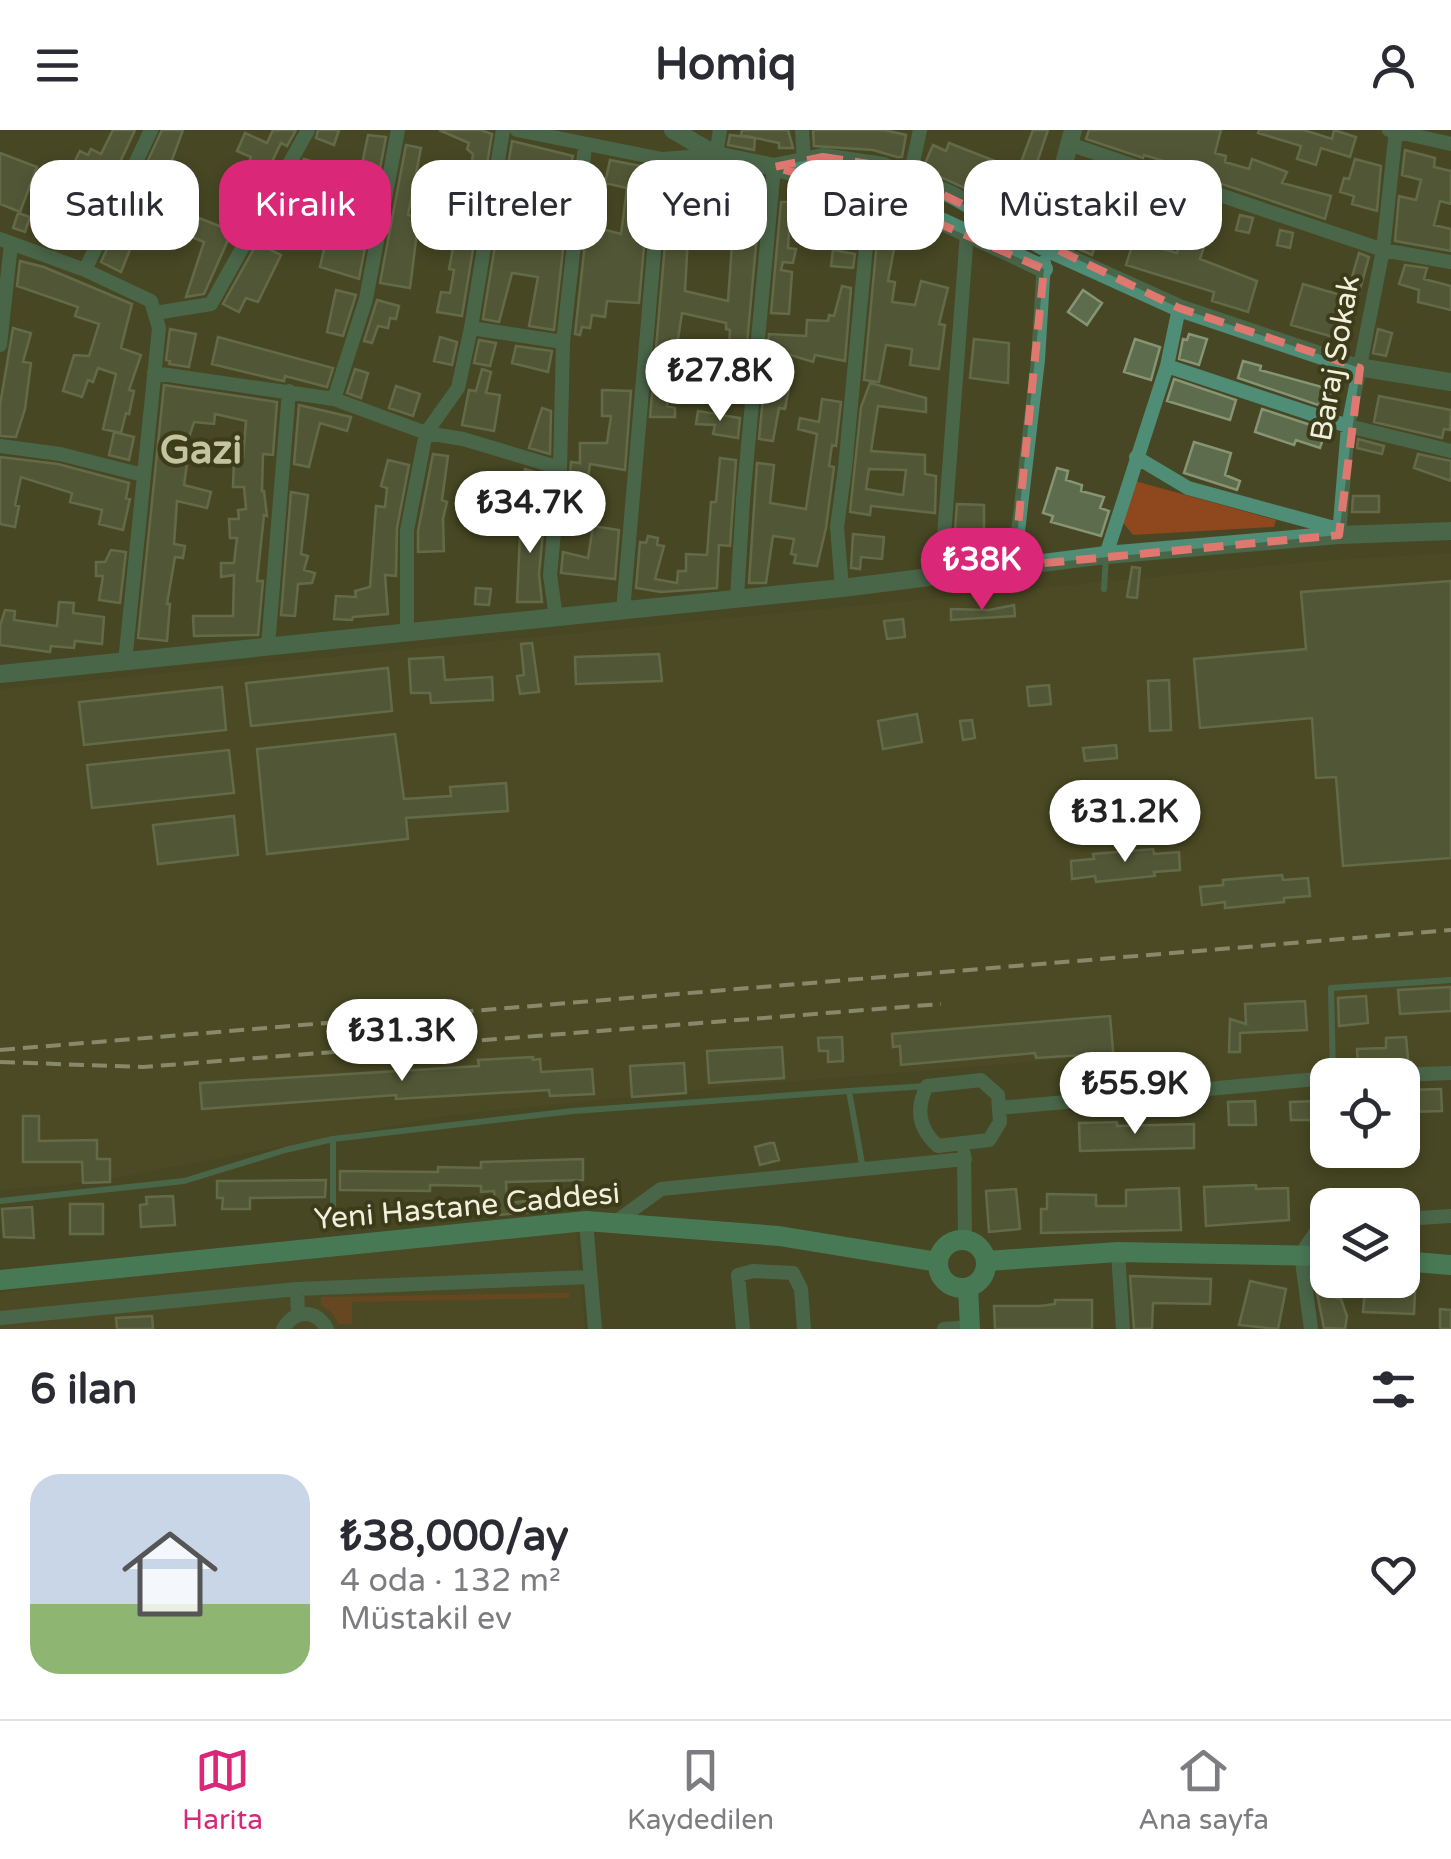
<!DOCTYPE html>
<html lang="tr">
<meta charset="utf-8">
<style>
:root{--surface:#fff;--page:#f2f2f3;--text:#2b2b33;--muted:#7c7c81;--line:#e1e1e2;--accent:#db2777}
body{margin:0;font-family:"Varela Round",sans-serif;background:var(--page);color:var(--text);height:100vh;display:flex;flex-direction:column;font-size:38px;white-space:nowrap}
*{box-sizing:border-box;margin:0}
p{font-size:32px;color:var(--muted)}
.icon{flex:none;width:55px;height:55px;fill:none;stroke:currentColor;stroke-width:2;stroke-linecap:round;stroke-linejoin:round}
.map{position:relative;height:1199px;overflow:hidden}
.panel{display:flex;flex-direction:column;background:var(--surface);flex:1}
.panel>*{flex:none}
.banner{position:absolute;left:30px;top:30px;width:1392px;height:90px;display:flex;gap:20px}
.tools{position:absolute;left:1310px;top:928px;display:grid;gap:20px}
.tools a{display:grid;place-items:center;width:110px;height:110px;border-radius:20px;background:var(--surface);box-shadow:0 5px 15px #0003;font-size:50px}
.price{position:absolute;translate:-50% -85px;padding:0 22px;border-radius:35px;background:#fff;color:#222;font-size:32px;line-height:65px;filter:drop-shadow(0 2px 5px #0008)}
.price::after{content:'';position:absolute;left:50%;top:60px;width:30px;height:22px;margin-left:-15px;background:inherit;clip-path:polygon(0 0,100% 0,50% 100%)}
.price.selected{background:var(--accent);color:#fff}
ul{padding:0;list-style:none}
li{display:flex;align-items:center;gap:30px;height:250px;padding:0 30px}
li span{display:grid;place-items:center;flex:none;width:280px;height:200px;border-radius:30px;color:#555}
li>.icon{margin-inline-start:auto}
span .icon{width:120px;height:120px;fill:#fffc;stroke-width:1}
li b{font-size:42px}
h2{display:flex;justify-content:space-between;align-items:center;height:120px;padding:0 30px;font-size:42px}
.tag{padding:0 35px;border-radius:30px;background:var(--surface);box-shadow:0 5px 15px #0003;font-size:35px;line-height:90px}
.tag.selected{background:var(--accent);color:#fff}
header{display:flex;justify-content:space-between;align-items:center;height:130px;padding:0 30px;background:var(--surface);font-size:45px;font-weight:700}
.menu{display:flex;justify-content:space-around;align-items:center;height:140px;border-top:2px solid var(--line);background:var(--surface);font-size:28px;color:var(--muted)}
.menu a{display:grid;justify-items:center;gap:5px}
.menu .selected{color:var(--accent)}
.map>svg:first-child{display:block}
.built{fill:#504f25}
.green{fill:#8f471d}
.building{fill:#5d6c4c;stroke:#869574;stroke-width:2.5;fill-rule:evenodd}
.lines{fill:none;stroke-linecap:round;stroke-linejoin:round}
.service{stroke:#4f8d76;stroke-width:6}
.minor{stroke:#4f8d76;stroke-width:14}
.tertiary{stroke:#4f8d76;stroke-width:18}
.secondary{stroke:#4bb591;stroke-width:20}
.rail{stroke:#d8d8c2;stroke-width:4;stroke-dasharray:15 8;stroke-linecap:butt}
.marked{fill:none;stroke:#e07870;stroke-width:8;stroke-dasharray:20 12;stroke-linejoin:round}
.labels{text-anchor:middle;stroke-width:8;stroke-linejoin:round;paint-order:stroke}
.street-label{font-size:30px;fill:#f0f0dc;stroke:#3d3c1a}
.district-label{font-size:40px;font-weight:bold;fill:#c4c49e;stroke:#3d3c1a}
</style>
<header><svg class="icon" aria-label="menu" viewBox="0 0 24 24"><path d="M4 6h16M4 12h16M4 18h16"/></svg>Homiq<svg class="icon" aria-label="person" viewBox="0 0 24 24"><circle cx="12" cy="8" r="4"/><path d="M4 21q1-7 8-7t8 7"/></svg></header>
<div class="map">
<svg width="1451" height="1199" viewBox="0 0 1451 1199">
<rect width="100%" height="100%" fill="#474725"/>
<path class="built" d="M1451,423V944L1328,945L1098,969L1089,927L733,956L451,985L91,1052L0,1060V559L1319,431Z
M576,1102L585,1199H0V1163L59,1154Z"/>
<path class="green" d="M1135,351L1276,390L1274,397L1133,405L1121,390Z
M569,1163V1168L352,1172V1194H339L331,1182L321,1175V1167Z"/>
<path class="building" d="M113,0H135L108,58L85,48L88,42L73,35L80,21L88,25L91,19L101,24Z
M162,0H183L166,46L162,44L146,99L139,97L121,142L101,132Z
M273,0H296L287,16L281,13L270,36L274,38L240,99L225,94L251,27L237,21L245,3L267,13Z
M318,0H339L334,15L316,8Z
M439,0H481L492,4L462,186L437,182L441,162L450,163L454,140L449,139L462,71L466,72L473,24L467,19L469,13Z
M742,0H788L793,18H779V13L741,5Z
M813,0H885L906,5L902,27H897L873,20L814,16Z
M1033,0H1048L1028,59L1039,63L1027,93L997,76L998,73L936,45L938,42L924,36L933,15L946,21L949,13L1018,40Z
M1089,0H1221L1215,23L1226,26L1225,32L1249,39L1252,29L1287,42L1282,53L1331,66L1325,89L1163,34L1164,31L1144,25L1143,28L1086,9Z
M1259,0H1304L1332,9L1334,0L1356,7L1350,27L1321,18L1316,35L1297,29L1301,16L1258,3Z
M368,5L386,7L359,149L320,137L324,119L315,117L316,110L268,94L279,75L310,85L308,92L348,102Z
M730,5L755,8L754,20L728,15Z
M512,11L573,26L563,66H569L554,200L529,196L538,147L512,143L499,192L483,189ZM526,39L545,43L543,53L550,54L546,102L516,98L518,83L507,81L514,55L521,57Z
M406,15L421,18L408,85L419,87L410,158L380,153Z
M1405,20L1435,28L1434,37L1451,41V74L1440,71L1434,95L1451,99V121L1395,111L1399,66L1416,70L1421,50L1402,45Z
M0,23L37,37L20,82L0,74Z
M304,29L318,33L311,55L293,49Z
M1355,29L1381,36L1377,81L1352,74L1354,66L1340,62L1344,48L1349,49Z
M610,30L651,38L639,173L607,171L605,187L592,185L590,198L582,197L580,205L575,204L587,95L621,104L627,58L605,53Z
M1084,45L1116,55L1092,125L1076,118L1078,111L1069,108L1081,76L1075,74Z
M670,57L758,65L755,94H758L742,268L669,264L667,276L675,278V287H650ZM699,96L733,100L728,171L685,161L688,107L698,108ZM682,183L726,193V199L730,200L727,243L696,241L695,246L673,241Z
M792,66L815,67V84L790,83L788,118L796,119L793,133L783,132L781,140L792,142L789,184L771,183L781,72H792Z
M1139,66L1160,72L1146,114L1177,123L1190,79L1214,86L1200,129L1257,151L1248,182L1212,171L1214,162L1126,135L1140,91L1132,89Z
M18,83L30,87L25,102L13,98Z
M1240,85L1253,88L1249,103L1236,100Z
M199,88L232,101L204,164L186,167L204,112L192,107Z
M878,100L897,103L888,151L895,152L892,172L915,175L921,151L948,158L939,194L945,195L939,239L910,235L912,219L886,215L879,252L864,250Z
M1280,100L1293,103L1290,118L1277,115Z
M257,113L281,125L258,172L246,168L239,182L223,174Z
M833,120L855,124L853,138L831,136Z
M1359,123L1369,127L1356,174L1345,171Z
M20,131L44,137L132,174L121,218L141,225L129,260L134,261L129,284L126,283L121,303L103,299L116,244L98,238L93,252L88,250L82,267L63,261L74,225L89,226L99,194L75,186L78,177L17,156Z
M1405,135L1427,138L1424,149L1451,156V180L1418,172L1419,160L1399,154Z
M1303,154L1344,166L1333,207L1291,195Z
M842,156L851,158L845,231L815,225L813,232L784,223L785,251L790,252L785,279L779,278L773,311L759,309L769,204L806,206L807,190L828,191L829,185L834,186Z
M336,160L356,165L343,206L327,202Z
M1083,160L1102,173L1087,195L1068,182Z
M377,170L399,176L396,189L390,188L388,198L378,196L372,213L364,211Z
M13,198L31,203L23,232L31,233L25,279L16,307L0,306V275Z
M170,199L196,204L189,237L169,234L170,231L166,230Z
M1378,199L1392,203L1386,226L1373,223Z
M1189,204L1207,209L1199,235L1179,229L1183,209L1187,210Z
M218,207L333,238L327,257L285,246L284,251L278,250L212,234Z
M440,207L457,212L452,235L434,231Z
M974,209L1009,213L1008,253L970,248Z
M1135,209L1160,217L1151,250L1124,242Z
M479,210L496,213L490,236L474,233Z
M516,216L552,221L548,242L512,233Z
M1243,231L1261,236L1260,240L1333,260L1327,278L1238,248Z
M355,239L368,243L361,268L347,263Z
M482,239L491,242L486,263L500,265L494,301L462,295L469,260L476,261Z
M1174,249L1236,270L1230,290L1167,271Z
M870,253L926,268V282L878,276L871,321L925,325V344L936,346L935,383L871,376L870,385L850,382L861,277ZM869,339L906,340L903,365L866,359Z
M164,255L277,272L273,325L263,324L262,361H264L267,386L264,385L257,451H263L258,505L194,506L193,486H233L234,445L221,447V433H234L237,408H230L229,389H239L238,380L246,379L244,357H233L234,328H243L246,291L215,284L214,294L194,292L183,326L188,327L184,355L211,362L207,378L177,371L174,414L185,416L183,428L175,427L167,474H170L167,511L138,508Z
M396,256L420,264L413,286L389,278Z
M602,260L631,261L625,340L590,334L585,367L568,364L571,332L580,333V313H607L611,286H602Z
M1379,266L1451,280L1450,300L1444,299L1442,308L1374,292Z
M822,269L841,272L836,316L832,315L829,336L834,337L826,398L817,436L794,433L796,425L791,424L794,409L773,406L766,453H749L757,333L774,335L770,373L806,379L817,304L798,299L800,288L819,292Z
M299,275L351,287L347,301L320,293L309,337L294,334Z
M542,278L551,281L550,324L529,318Z
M1262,279L1326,300L1320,318L1296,310L1294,315L1255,302Z
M698,281L740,288L738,308L713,304L715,295L696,294Z
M114,302L134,307L129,330L109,325Z
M1358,309L1384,316L1382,324L1357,318Z
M1194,312L1231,323L1225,345L1240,351L1237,360L1184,343Z
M433,324L448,326L442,370L447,372L443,389L444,421L418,422V401Z
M1418,324L1451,331V351L1414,338Z
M0,327L58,334L129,353L126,368L130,369L123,400L99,394L102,380L70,372L72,363L21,347L15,375L19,376L15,397L0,394Z
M720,328L736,330L730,416L719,415L717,458L661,462L636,458L640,412L646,413L648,406L658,408L657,415L664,416L655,449L677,453L678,441H686V424L707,425L711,372H716Z
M388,330L409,335L397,398L396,446L385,445L388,484L353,487L352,490L334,489L336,466L356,467L355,461L370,457L376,376L385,377L387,358L381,356Z
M1057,338L1068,341L1066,350L1082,355L1081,361L1104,367L1100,378L1109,381L1101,406L1051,392L1053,386L1043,383Z
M525,339L549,346L544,367L519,359Z
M291,362L308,365L301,424L308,426L304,440L315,443L312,453L298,454L295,486L281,485Z
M1353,366H1379V382H1352Z
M957,374L984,375V416L954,415Z
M521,380L545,381L539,444L542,472H517Z
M593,396L619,400L615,449L561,443L563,422L588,428Z
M853,404L884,407L882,429L861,427L860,439L851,438Z
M111,420L126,422L120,473L99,470L103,446H96V432H105Z
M1132,437L1140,438L1137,468L1127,467Z
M1451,451V728L1343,736L1336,647L1316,648L1312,588L1200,598L1194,529L1306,519L1301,462Z
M476,458L491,459L489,475L475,474Z
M59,472L74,473L73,483L104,487L102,514L75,511L74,518L51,516L50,522L0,515V496L5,480L15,481L14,490L57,496Z
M1014,475L1015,486L951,490V479L989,480Z
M903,489L905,507L887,509L884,491Z
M532,513L539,562L520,564L517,546L524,545L521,514Z
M659,524L662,551L576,554L575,527Z
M443,527L445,550L492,547L493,570L431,573L430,563H411L409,529Z
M388,538L392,581L251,596L246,553Z
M1169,550L1171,600L1150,601L1148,551Z
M1049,555L1051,574L1029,576L1027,557Z
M222,557L226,600L84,615L79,572Z
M917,584L922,612L883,619L878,591Z
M972,590L975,608L963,610L960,591Z
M395,604L404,669L451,666L450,657L506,653L508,681L406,688L408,709L267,724L257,619Z
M1116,615L1117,628L1085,631L1083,618Z
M229,620L234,663L92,678L87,635Z
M234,686L238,725L158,734L153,695Z
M1153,719L1154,724L1179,722L1180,740L1154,742L1155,746L1096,752L1095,746L1072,749L1071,731L1094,729L1093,724Z
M1282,745L1283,750L1308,748L1310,766L1284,768V772L1225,778V772L1202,775L1200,757L1223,755V750Z
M1451,857V881L1400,884L1398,860Z
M1366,866L1368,893L1339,896L1338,868Z
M1305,871L1307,900L1240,903V922H1229L1230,889L1246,894L1245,874Z
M1110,886L1115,943L1085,945L1083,925L1036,928L1035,923L901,935L900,916L893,917L892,904Z
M842,907L843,931L828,932V921H819L818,908Z
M1406,907L1408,929L1358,935L1357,919L1386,918V908Z
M782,917L784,948L709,953L707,921Z
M533,927V930L540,929L541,942L592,939L594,964L550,966L549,960L396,969V965L202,979L200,953L479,936L478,930Z
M684,933L686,963L632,967L630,936Z
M1441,959L1442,981L1406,982L1405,960Z
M1255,971L1256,995H1229L1228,972Z
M1317,971L1318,990H1291L1290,972Z
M23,986H39V1011L97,1010V1029H110V1052L83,1053L82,1032H23Z
M1117,992V996L1194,994V1018L1080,1021L1079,993Z
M770,1013H774L779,1030L760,1035L755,1017Z
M583,1029V1050L506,1052L507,1073L546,1069V1081L497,1085L494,1061L481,1062V1056L430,1055V1061L340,1060V1041L438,1042V1037L481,1038V1032Z
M326,1050L325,1067L250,1068V1079H222L223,1068H217V1051Z
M1256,1055V1059L1288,1058L1289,1090L1206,1096L1204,1057Z
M1179,1058L1181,1100L1041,1103V1079H1047V1064L1096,1065V1076H1126V1060Z
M1016,1059L1020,1099L989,1102L986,1061Z
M173,1066L175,1095L141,1097L140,1075L147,1074L146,1067Z
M70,1074H103V1104H70Z
M32,1077L34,1108L4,1107L2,1079Z
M1130,1146L1211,1149L1210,1174L1153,1173L1152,1199H1134Z
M1250,1151L1286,1159L1278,1199L1239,1195Z
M1365,1158L1415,1162L1414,1184L1363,1182Z
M1317,1163L1341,1169L1347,1186L1345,1199L1324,1198Z
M1055,1170H1092V1199H995L994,1176H1040L1055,1174Z
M1440,1179L1451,1180V1199H1440Z
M152,1186L153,1199H117L116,1188Z"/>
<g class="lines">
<path class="service" d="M1104,459L1106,426
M1333,945L1331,858L1451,850
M849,961L927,956
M333,1009V1079
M0,1071L184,1051L285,1020L333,1009L573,981L849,961L863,1039"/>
<path class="minor" d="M517,0L662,29L716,25L720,0
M802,0L804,31
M1389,0L1451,14
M1069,14L1383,120L1451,132
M910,46L920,0
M0,109L85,140L151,171L159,198L125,532
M85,140L151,0
M155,183L211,174L308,0
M471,198L563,212
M0,215L11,114
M1167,236L1348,296L1451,321
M154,243L334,269L366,169L398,0
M334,269L426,303L458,258L471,198L503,0
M0,316L60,324L143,345
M1136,327L1188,358L1338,399
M560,338L563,212L585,16
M1339,405L1348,296L1383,120L1396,0
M1106,425L1167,236L1179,178
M1014,436L1038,230L1044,132
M941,445L967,103
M842,458L837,397L845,338L871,64
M737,468L743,370L774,37
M623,481L662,29
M407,502V400L426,303L463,309L560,338L550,445L556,487
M268,516L289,261
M1398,945L1451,943
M981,950L998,965L1000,992L989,1010L938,1016C919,999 915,979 927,956Z
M999,978L1328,948
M964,1024L965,1109
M1402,1089L1451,1086
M586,1091L595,1199
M617,1091L661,1059L965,1029
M1118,1122L1123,1199
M298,1184L297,1159L590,1147
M0,1188L297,1159
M283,1199C295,1179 316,1179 327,1199
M743,1199L738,1145L753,1141L793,1143L801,1159L804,1199
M944,1199L970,1197
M1311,1199L1301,1124L1322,1093L1328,1092"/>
<path class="tertiary" d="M673,0L716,25L774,37L871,64L943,92L1044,139
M774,37L823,27L883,36L952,65L1042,116L1179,178L1352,236L1451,252
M1042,116L1073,0
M0,544L842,458L1106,425L1339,405L1451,401"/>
<path class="secondary" d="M938 1134a24 24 0 1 1 48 0a24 24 0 1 1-48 0Z
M987,1131L1118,1122L1328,1126
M1402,1131L1451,1135
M0,1150L586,1091L779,1106L938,1132
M968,1157L970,1199"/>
<path class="rail" d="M0,920L1451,800
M0,932L143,937L941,874"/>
</g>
<path d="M0 0H1451V1199H0ZM823,27L883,36L1179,178L1360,238L1339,405L1014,436L1044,139L871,64L774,37Z" fill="#474725" fill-opacity=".55" fill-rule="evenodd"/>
<path class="marked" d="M823,27L883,36L1179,178L1360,238L1339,405L1014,436L1044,139L871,64L774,37Z"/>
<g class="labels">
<g class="street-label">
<text transform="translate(1335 228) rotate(-80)" y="10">Baraj Sokak</text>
<text transform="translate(467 1076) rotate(-5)" y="10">Yeni Hastane Caddesi</text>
</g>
<g class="district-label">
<text x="201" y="333">Gazi</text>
</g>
</g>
</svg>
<div class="tools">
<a><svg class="icon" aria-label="locate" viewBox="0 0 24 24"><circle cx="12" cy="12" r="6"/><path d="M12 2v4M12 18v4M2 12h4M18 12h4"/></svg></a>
<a><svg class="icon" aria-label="layers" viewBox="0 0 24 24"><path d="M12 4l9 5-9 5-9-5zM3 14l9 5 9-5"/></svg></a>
</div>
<b class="price" style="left:720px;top:294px">₺27.8K</b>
<b class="price" style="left:530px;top:426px">₺34.7K</b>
<b class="price selected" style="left:982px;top:483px">₺38K</b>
<b class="price" style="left:1125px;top:735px">₺31.2K</b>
<b class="price" style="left:402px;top:954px">₺31.3K</b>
<b class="price" style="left:1135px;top:1007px">₺55.9K</b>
<div class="banner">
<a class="tag">Satılık</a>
<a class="tag selected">Kiralık</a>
<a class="tag">Filtreler</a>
<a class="tag">Yeni</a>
<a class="tag">Daire</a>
<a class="tag">Müstakil ev</a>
</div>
</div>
<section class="panel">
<h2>6 ilan<svg class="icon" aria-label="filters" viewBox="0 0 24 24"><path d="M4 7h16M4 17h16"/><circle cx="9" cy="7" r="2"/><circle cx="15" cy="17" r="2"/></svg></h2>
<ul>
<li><span style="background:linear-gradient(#c9d6e8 65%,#8fb573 0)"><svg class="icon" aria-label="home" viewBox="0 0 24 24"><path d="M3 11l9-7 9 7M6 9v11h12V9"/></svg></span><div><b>₺38,000/ay</b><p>4 oda · 132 m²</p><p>Müstakil ev</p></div><svg class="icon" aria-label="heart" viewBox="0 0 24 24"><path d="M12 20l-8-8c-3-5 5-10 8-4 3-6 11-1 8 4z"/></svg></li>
</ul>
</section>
<nav class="menu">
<a class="selected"><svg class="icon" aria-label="map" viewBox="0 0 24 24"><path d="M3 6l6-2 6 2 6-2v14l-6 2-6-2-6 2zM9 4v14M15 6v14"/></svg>Harita</a>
<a><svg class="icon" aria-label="saved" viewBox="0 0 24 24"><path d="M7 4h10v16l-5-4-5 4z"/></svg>Kaydedilen</a>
<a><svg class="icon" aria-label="home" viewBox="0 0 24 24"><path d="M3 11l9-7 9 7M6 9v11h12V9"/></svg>Ana sayfa</a>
</nav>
